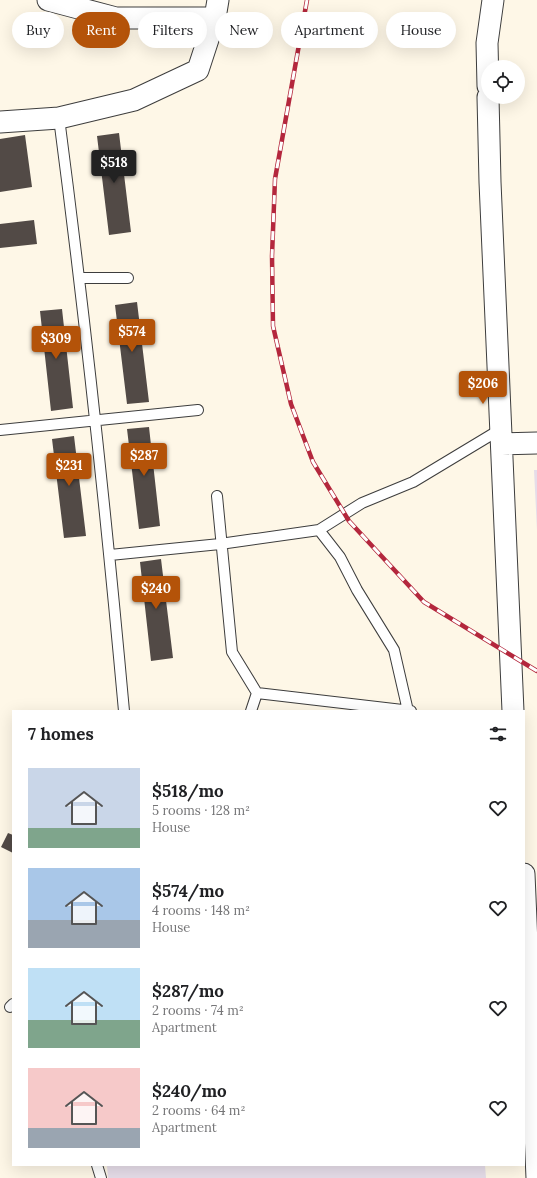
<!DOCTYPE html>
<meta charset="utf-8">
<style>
:root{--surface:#fff;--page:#f2f2f2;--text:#202124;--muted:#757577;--accent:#b45309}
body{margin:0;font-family:Lora,serif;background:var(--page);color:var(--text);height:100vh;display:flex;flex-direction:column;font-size:15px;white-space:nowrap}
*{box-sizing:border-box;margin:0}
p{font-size:13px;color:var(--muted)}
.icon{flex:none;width:22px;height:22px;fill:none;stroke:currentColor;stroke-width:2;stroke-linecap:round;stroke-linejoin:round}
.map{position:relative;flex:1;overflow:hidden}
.side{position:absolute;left:12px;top:710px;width:513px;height:456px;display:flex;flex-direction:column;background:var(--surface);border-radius:0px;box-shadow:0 4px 16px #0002}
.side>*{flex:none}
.top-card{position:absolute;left:12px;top:12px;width:513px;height:36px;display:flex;gap:8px}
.controls{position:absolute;left:481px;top:60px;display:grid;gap:8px}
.controls a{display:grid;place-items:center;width:44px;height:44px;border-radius:50%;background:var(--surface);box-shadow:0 4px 16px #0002;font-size:20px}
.price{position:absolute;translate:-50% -34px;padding:0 9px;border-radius:4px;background:var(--accent);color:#fff;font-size:13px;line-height:26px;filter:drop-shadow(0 1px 2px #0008)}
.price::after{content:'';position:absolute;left:50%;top:24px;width:12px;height:9px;margin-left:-6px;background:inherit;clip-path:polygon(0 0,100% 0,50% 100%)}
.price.selected{background:#222;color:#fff}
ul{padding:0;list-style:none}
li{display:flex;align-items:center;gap:12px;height:100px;padding:0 16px}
li span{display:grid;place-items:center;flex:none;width:112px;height:80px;border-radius:0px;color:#555}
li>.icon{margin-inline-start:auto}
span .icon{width:48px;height:48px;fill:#fffc;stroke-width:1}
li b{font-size:17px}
h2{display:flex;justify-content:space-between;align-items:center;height:48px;padding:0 16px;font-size:17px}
.pill{padding:0 14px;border-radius:18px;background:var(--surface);box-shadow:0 4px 16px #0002;font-size:14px;line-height:36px}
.pill.selected{background:var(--accent);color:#fff}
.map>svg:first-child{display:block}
.industrial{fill:#e6dde9}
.building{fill:#524a46}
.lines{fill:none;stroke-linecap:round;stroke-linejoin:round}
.service-casing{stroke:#3d3d3d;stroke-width:12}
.minor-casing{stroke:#3d3d3d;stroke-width:23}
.service{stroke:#fff;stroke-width:10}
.minor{stroke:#fff;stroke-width:21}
.rail-casing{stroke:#b4273d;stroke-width:4.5}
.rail{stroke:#fff;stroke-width:3;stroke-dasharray:9;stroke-linecap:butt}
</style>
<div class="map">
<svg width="537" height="1178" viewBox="0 0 537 1178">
<rect width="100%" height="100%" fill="#fef7e7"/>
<path class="industrial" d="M534,470H537V530Z
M107,1165H485L486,1178H108Z"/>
<path class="building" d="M119,133L131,232L109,235L97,136Z
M25,135L32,187L0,192V139Z
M34,220L37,244L0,248V224Z
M137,302L149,402L127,404L115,305Z
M62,309L73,408L51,411L40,311Z
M149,427L160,526L139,529L127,429Z
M74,436L86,536L64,538L52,439Z
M161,559L173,658L151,661L140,562Z
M8,833L13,835V853L1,847Z"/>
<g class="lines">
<defs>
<path id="service" d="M59,118C85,316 106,513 124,711
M80,278H128
M0,430L198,410
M217,496L232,652L257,693L251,711
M319,530L340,557L357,590L394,650L408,711
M110,555L220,544L319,530L362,503L413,482L501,429
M257,693L411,711
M10,1007L13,1004
M97,1165L101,1178"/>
<path id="minor" d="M48,0L116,18H215
M488,86L487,43L493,0
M488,97L490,182L513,711
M0,122L59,118L134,100L198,70L215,18L218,0
M502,444L537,443
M524,874L537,1178"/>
</defs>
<use href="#service" class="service-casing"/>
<use href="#minor" class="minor-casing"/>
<use href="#service" class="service"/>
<use href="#minor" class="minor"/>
<defs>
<path id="rail" d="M307,0L275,179L272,256L273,326L291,404L313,462L349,521L424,602L537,671"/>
</defs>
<use href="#rail" class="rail-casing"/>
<use href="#rail" class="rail"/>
</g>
</svg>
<div class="controls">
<a><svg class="icon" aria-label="locate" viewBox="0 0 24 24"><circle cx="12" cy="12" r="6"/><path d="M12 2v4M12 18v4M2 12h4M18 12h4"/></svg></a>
</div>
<b class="price selected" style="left:114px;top:184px">$518</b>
<b class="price" style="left:132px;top:353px">$574</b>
<b class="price" style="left:56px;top:360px">$309</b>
<b class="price" style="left:483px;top:405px">$206</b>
<b class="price" style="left:144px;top:477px">$287</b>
<b class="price" style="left:69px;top:487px">$231</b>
<b class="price" style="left:156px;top:610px">$240</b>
<div class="top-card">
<a class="pill">Buy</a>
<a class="pill selected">Rent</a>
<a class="pill">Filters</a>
<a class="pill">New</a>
<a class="pill">Apartment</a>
<a class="pill">House</a>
</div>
<section class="side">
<h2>7 homes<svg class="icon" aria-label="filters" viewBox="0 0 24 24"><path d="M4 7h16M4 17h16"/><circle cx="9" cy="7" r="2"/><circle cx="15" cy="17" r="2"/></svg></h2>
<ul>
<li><span style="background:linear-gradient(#c9d6e8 75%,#7fa58c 0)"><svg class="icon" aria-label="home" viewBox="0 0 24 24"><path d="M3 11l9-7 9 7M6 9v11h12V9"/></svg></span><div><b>$518/mo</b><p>5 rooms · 128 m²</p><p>House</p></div><svg class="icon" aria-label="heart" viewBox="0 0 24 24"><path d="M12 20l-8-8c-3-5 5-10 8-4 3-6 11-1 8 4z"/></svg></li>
<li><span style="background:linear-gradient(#a9c7e8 65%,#9aa5b1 0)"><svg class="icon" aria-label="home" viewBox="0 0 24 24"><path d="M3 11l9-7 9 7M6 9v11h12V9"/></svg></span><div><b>$574/mo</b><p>4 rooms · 148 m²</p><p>House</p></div><svg class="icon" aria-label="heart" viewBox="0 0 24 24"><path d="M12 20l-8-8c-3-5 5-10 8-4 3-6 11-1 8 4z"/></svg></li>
<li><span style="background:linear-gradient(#bfe0f5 65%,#7fa58c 0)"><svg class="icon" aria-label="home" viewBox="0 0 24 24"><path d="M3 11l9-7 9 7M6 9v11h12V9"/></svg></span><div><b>$287/mo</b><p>2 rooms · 74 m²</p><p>Apartment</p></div><svg class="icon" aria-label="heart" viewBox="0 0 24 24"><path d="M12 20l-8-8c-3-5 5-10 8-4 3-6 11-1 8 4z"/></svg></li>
<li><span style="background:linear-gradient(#f6c9c9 75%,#9aa5b1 0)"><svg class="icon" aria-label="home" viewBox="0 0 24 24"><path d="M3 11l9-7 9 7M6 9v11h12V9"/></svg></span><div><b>$240/mo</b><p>2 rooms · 64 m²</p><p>Apartment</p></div><svg class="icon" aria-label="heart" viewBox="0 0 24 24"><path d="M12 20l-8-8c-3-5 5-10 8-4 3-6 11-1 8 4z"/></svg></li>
</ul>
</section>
</div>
